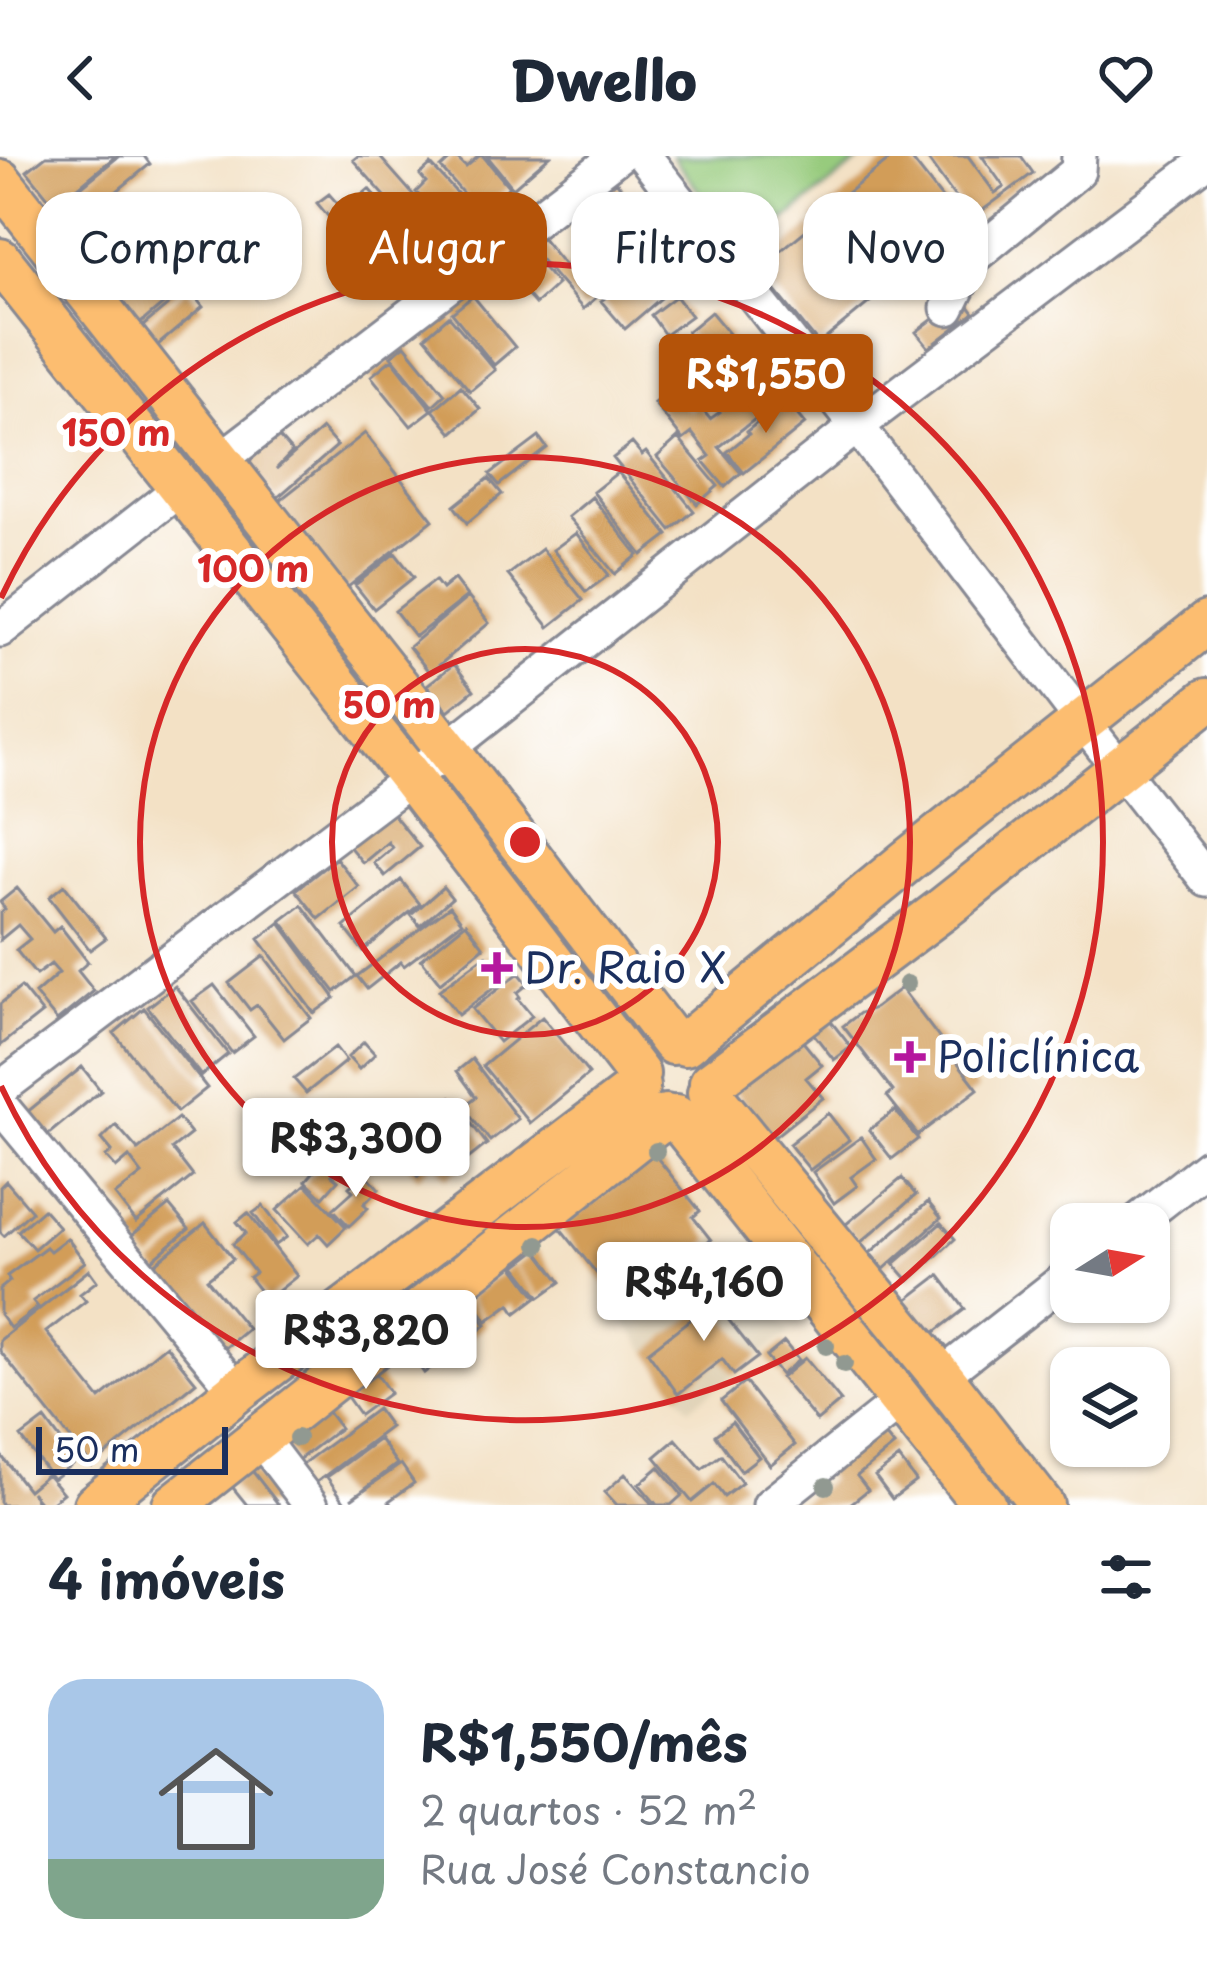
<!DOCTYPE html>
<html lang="pt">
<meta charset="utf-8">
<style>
:root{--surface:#fff;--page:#f2f2f3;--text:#1f2937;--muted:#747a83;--line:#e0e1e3;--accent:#b45309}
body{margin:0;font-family:"Playpen Sans",sans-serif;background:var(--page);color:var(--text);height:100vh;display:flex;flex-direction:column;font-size:45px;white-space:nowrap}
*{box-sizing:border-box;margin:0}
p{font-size:39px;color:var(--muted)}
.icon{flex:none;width:66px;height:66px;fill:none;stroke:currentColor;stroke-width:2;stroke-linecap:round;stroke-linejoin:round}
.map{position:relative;height:1349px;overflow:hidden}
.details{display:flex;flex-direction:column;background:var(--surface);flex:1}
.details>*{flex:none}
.top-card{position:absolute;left:36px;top:36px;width:1137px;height:108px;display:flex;gap:24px}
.needle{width:78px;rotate:79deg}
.fabs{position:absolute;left:1050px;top:1047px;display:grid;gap:24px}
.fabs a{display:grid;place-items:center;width:120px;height:120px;border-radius:24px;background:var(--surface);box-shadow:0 3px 9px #0004;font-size:60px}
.scale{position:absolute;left:36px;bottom:30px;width:192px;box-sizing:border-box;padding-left:12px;border:6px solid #1b2f5e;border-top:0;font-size:33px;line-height:42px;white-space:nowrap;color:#1b2f5e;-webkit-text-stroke:9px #fff;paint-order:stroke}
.price{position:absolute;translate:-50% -102px;padding:0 27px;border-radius:12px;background:#fff;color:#222;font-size:39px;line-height:78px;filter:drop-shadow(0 3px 6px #0008)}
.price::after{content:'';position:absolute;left:50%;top:72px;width:36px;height:27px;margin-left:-18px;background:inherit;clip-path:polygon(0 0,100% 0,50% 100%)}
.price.on{background:var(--accent);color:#fff}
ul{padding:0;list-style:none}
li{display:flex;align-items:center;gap:36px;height:300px;padding:0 48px}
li+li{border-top:3px solid var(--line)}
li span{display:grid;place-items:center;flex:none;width:336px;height:240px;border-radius:36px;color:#555}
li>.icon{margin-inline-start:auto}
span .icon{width:144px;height:144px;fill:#fffc;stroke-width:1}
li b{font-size:51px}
h2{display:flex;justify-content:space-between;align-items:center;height:144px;padding:0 48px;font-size:51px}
.tag{padding:0 42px;border-radius:36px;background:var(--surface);box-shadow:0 3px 9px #0004;font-size:42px;line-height:108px}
.tag.on{background:var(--accent);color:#fff}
header{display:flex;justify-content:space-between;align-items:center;height:156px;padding:0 48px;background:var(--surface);font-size:54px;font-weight:800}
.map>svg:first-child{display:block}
.built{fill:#e0d2b6}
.green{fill:#97cb7d;stroke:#597d6e;stroke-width:3}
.building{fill:#d29d59}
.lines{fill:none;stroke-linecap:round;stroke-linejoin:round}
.minor-casing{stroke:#878892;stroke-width:39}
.major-casing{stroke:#878892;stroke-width:48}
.minor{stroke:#fff;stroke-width:33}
.major{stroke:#fcbd6f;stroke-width:42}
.tree{fill:#919991}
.ring{fill:none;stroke:#d62828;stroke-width:6}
.poi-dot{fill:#b5179e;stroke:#fff;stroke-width:4.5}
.labels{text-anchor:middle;stroke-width:12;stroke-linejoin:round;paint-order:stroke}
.poi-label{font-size:42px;fill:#1b2f5e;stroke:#fff;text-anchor:start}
.centre{fill:#d62828;stroke:#fff;stroke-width:6}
.ring-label{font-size:36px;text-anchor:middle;font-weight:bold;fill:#d62828;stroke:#fff;stroke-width:12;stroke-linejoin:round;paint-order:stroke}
</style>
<header><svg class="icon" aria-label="back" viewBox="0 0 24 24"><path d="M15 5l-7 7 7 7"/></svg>Dwello<svg class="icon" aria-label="heart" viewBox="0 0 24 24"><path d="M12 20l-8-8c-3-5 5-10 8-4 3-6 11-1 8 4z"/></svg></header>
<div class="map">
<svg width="1207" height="1349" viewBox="0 0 1207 1349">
<rect width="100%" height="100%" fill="#fff"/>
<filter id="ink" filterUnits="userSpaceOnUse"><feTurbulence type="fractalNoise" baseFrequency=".00833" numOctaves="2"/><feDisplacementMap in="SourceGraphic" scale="24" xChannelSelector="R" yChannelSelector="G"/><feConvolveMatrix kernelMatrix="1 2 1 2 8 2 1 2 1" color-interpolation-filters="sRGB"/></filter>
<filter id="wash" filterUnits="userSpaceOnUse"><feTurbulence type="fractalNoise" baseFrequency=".004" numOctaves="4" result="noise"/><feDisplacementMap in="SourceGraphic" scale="48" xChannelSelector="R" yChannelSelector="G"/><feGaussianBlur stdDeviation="2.7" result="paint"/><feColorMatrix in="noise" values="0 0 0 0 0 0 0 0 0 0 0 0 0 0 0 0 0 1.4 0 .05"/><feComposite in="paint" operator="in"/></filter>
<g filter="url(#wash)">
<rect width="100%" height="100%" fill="#f3e1c5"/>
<path class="built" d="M719,1081L790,1177L689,1252L618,1156Z"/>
<path class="green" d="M672,0H866L745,95Z"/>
<g id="blocks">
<path class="building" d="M46,0H116L55,50L27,15Z
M119,0H144L150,8L60,82L44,61Z
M358,0H379L433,61L416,75L353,4Z
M454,0L466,11L479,0H483L509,31L479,56L441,12Z
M487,0H550L513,32Z
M894,0H909L966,73L876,143L814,63Z
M925,0H968L995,37L1004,31L982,0H1021L1033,17L971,63Z
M431,9L467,48L445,68L416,36L426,26L420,19Z
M616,25L640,56L593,94L568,62Z
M369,33L423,98L387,128L367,103L375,96L352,69L342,77L317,47L329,38L344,55Z
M118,40L133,59L140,53L148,64L98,103L75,74Z
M643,60L662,81L605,128L586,104L602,90L609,99L624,87L619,81Z
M811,70L871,145L819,188L758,113Z
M131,80L143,95L133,103L143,116L111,140L85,117Z
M541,81L568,114L579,105L604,135L583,153L530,91Z
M522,87L557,128L535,148L499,107Z
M656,93L682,124L625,173L601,145L633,119L629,115Z
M159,104L182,132L135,172L112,144Z
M188,132L203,151L152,194L137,175Z
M473,140L515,191L494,209L452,157Z
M676,140L691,160L665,179L651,159Z
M962,141L974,157L929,192L916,176Z
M711,156L731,180L699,207L686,192L694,184L687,176Z
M449,160L495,214L470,235L425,181Z
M405,189L445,238L432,250L391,200Z
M392,203L432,254L411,270L371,220Z
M766,214L786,239L719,291L741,317L725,331L703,305L710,300L692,277L683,284L654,247L672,233L689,255L698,248L710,263L720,256L708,240L736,217L746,230Z
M461,230L480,253L452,277L433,254Z
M785,244L805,268L744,317L727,296L749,278L747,275Z
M322,273L337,290L276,343L246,308L278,280L292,296L276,313Z
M365,277L433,364L343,435L275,348Z
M539,281L547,292L499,329L490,318Z
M678,282L718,330L697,348L657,301Z
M632,287L642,299L646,296L694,355L671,374L613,302Z
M618,316L668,379L642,399L593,336Z
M489,322L502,338L467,367L454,350Z
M592,341L638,399L615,418L568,361Z
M576,377L609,419L586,436L553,394Z
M542,393L583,444L549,471L508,419Z
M395,397L414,421L374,453L355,429Z
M454,423L467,440L415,481L395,455L435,424L442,433Z
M468,441L489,467L430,517L409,491Z
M454,508L474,534L448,555L427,529Z
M389,653L420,691L385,720L374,707L392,692L388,686L363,707L347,688Z
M336,702L359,731L319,763L296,734Z
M401,724L420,748L363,795L344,771Z
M64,729L106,782L90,794L49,741Z
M443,731L452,742L420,770L411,759Z
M17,732L53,776L60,770L88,806L78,815L94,835L57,865L35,838L59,817L51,808L36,819L16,794L30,783L18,769L0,784V757L5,753L0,746Z
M302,749L356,820L335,836L281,765Z
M450,750L462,766L404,810L401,806L367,833L357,820Z
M280,767L335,842L314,857L259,783Z
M466,767L484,791L440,827L421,803Z
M486,799L504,824L458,859L439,834Z
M264,800L311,862L284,883L257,849L250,854L229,827Z
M519,817L528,828L517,837L520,841L518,843L532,860L499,886L472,853Z
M214,829L254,880L232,897L192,845Z
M175,830L228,898L201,920L148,851Z
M21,831L42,857L0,890V848Z
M901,832L978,933L918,979L887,940L893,935L843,870L860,857L875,852Z
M144,852L207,932L177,956L114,877Z
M822,854L851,891L834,904L805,867Z
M542,861L589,918L530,967L483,910Z
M795,876L822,909L806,922L823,942L773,982L730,930Z
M364,886L375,898L359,913L348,901Z
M335,891L346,905L306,937L294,923Z
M472,903L518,963L490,985L463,951L476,941L457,915Z
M82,911L101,935L45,981L26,957Z
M414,940L466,1007L447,1022L395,955Z
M451,941L487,988L468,1003L431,957Z
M895,954L918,983L892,1003L869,974Z
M392,957L433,1008L418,1021L377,969Z
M828,957L849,984L810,1014L789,988Z
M178,962L191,978L172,993L193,1020L136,1066L115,1039L142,1018L129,1001L116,1012L106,1001L112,995L102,983L116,969L138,994Z
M861,981L876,1003L851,1021L857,1030L834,1047L813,1016Z
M654,998L700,1055L693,1061L711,1084L655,1128L637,1104L606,1129L560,1072Z
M326,1001L338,1012L332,1019L338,1024L323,1041L306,1025Z
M365,1017L379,1033L364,1048L368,1052L349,1070L333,1053L353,1035L349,1031Z
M902,1022L916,1039L860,1087L845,1069Z
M6,1025L32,1055L4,1080L0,1076V1031Z
M306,1028L346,1071L328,1088L319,1078L308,1088L277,1054Z
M928,1046L941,1062L884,1113L870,1097Z
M169,1049L189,1073L151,1105L131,1080Z
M263,1050L287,1081L276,1089L253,1057Z
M43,1053L59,1071L34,1093L18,1075Z
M248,1057L297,1120L267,1144L249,1121L255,1117L233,1088L246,1077L237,1066Z
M205,1067L233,1103L207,1123L248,1173L219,1197L153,1109Z
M941,1067L955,1083L909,1125L894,1108Z
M67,1082L85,1106L33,1145L38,1151L10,1172L0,1158V1133L10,1125L7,1120L46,1091L50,1095Z
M537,1094L561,1126L540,1141L516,1110Z
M513,1109L537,1141L516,1157L510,1148L487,1165L469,1141Z
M89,1114L97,1125L80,1138L86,1145L46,1176L100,1243L166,1189L196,1226L92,1310L0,1195V1184Z
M939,1119L965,1153L926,1183L900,1149Z
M734,1129L747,1146L727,1162L758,1201L734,1219L722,1203L678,1238L648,1196Z
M467,1143L486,1169L424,1217L405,1190Z
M784,1186L799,1204L781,1219L766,1201Z
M805,1202L841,1245L817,1265L781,1222Z
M373,1213L390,1237L360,1259L343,1235Z
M745,1226L795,1289L770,1309L721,1245Z
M317,1242L340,1272L297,1305L279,1282Z
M377,1253L390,1271L314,1328L301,1309Z
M45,1263L76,1305L53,1323L21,1281Z
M732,1266L759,1301L741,1315L715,1279Z
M877,1269L894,1290L857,1320L868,1334L849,1349H798L830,1324L822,1313Z
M379,1283L397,1308L351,1343L401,1308L414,1327L389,1345L391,1349H347L327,1321Z
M676,1283L702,1313L721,1299L742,1327L724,1341L714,1328L692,1346L655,1301Z
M0,1298L28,1334L47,1318L63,1337L48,1349H42L31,1336L38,1347L35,1349H2L0,1346Z
M899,1302L916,1325L892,1343L875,1320Z
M659,1311L682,1339L671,1349H657L639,1328Z
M250,1312L279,1349H247L230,1328Z
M625,1318L653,1349H617L605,1336Z"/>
</g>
</g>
<g filter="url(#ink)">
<use href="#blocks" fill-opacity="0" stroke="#878892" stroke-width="3"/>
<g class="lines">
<defs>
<path id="minor" d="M644,0L857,270L1083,566L1207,724
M948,152L973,101L1078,15L1079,0
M220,304L618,0
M0,474L181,332
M0,933L411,622L857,270L1207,5
M0,949L237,1235
M1134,1068L1207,1011
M941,1220L1071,1118
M260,1282L311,1349
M770,1349L902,1244"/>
<path id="major" d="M0,25L448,594L673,887
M0,104L411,622L638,918
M685,888L907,705L1207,467
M711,927L943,753L1207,544
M709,937L941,1220L1042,1349
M676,961L984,1349
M95,1349L237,1235L638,931
M174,1349L666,960"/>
</defs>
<use href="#minor" class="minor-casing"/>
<use href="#major" class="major-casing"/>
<use href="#minor" class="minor"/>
<use href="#major" class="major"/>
</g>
<g class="tree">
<circle cx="907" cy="828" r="9"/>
<circle cx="656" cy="995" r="9"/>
<circle cx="538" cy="1089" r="9"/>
<circle cx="826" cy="1190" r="9"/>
<circle cx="844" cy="1208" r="9"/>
<circle cx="297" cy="1282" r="9"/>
<circle cx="826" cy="1330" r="9"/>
</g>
</g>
<g class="ring">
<circle cx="525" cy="686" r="193"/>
<circle cx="525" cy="686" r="385"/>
<path d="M1 442A578 578 0 1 1 1 930"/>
</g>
<g class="poi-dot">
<path d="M491 794h12v12h12v12h-12v12h-12v-12h-12v-12h12z"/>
<path d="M904 883h12v12h12v12h-12v12h-12v-12h-12v-12h12z"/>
</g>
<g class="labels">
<g class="poi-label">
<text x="524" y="827">Dr. Raio X</text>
<text x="937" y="916">Policlínica</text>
</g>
</g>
<circle cx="525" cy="686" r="18" class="centre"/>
<g class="ring-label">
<text x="116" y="290">150 m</text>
<text x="253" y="426">100 m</text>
<text x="389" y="562">50 m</text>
</g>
</svg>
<div class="fabs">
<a><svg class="needle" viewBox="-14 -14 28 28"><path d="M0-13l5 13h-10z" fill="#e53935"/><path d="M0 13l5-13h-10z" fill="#747a83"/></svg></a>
<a><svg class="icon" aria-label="layers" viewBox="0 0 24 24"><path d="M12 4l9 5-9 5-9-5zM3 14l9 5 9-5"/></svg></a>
</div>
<div class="scale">50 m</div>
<b class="price on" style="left:766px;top:280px">R$1,550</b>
<b class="price" style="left:356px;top:1044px">R$3,300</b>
<b class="price" style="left:704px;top:1188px">R$4,160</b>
<b class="price" style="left:366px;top:1236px">R$3,820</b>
<div class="top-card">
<a class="tag">Comprar</a>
<a class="tag on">Alugar</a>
<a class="tag">Filtros</a>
<a class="tag">Novo</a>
</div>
</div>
<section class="details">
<h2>4 imóveis<svg class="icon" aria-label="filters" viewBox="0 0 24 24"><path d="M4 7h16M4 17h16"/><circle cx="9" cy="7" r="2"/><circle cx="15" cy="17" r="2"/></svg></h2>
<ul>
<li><span style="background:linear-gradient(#a9c7e8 75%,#7fa58c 0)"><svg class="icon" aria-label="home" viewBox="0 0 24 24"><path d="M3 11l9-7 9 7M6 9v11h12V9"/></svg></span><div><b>R$1,550/mês</b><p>2 quartos · 52 m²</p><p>Rua José Constancio</p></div></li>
</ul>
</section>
